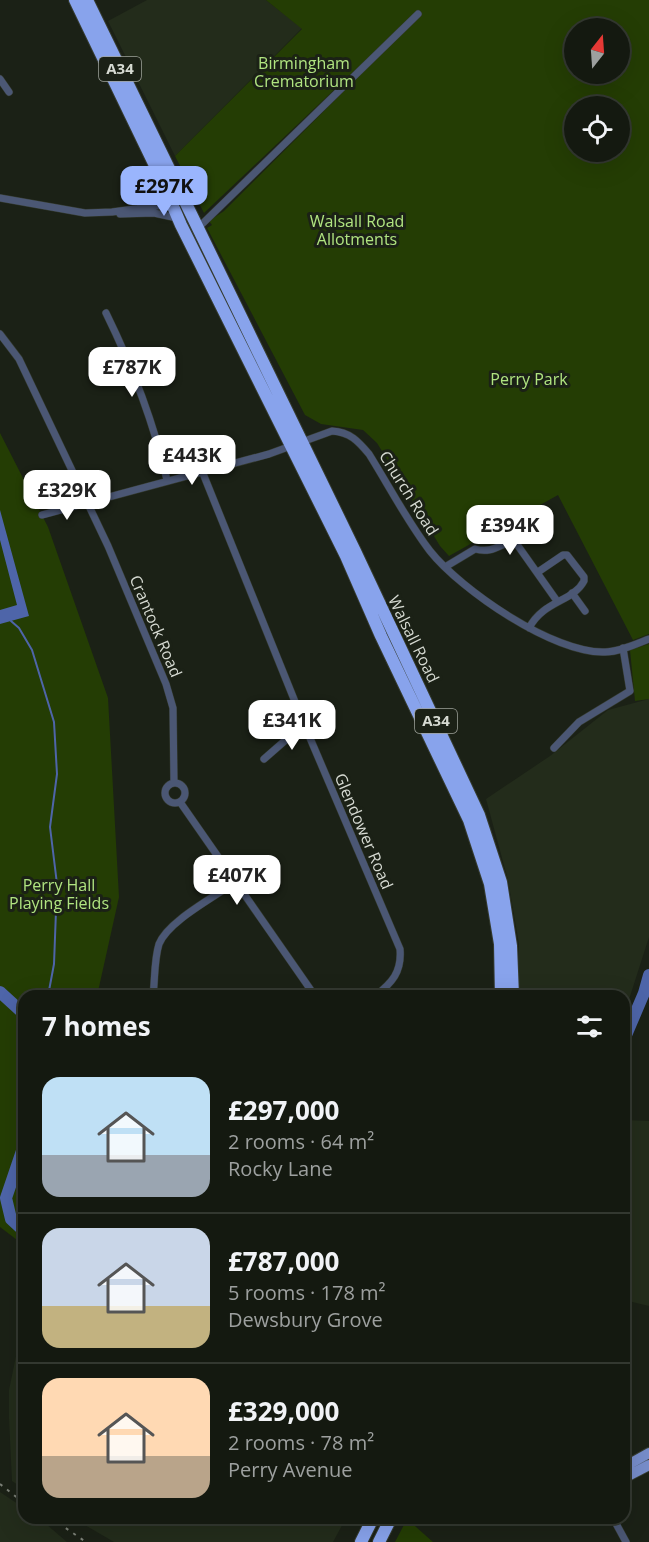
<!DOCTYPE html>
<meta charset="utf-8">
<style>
:root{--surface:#141910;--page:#1d2219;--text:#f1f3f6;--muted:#9da09f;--line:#333830;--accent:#9ab5fd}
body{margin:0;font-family:"Open Sans",sans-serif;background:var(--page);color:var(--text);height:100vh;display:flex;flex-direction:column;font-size:22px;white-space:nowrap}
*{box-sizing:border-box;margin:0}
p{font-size:20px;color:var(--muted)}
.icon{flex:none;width:33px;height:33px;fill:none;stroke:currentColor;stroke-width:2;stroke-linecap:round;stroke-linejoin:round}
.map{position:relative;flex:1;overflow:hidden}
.drawer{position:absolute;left:18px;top:990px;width:612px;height:534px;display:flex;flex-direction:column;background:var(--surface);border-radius:18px;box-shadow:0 6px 24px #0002,0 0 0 2px var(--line)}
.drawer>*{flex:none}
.needle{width:39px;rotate:17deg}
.tools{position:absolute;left:564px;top:18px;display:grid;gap:12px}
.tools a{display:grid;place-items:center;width:66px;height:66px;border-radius:50%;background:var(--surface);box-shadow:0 6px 24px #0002,0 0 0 2px var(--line);font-size:30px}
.price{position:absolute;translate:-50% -51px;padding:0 14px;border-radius:12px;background:#fff;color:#222;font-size:20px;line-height:39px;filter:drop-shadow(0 2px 3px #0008)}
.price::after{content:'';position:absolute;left:50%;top:36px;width:18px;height:14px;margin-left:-9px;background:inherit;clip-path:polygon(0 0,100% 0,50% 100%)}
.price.active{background:var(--accent);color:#111}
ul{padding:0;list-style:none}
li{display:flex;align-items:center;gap:18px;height:150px;padding:0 24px}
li+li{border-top:2px solid var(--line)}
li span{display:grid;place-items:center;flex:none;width:168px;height:120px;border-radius:18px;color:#555}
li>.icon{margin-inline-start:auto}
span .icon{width:72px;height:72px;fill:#fffc;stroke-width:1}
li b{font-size:26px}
h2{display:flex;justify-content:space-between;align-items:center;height:72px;padding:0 24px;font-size:26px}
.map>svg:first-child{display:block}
.built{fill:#232c1b}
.green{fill:#243d04;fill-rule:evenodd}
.water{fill:#4e65a9}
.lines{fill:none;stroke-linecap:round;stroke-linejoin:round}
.stream{stroke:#4e65a9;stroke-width:2}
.river{stroke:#4e65a9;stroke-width:12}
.street-casing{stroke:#353b30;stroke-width:8}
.primary-casing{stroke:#353b30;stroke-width:12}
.highway-casing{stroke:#353b30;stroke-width:14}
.street{stroke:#4b5774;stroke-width:7}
.primary{stroke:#778dca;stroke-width:10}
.highway{stroke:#88a3ec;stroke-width:12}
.rail{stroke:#7c8177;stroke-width:2;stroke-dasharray:3 6;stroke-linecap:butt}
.labels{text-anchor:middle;stroke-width:6;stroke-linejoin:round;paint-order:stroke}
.shield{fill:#1b2116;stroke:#9ea29a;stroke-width:1.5}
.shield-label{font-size:15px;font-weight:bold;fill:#d6dad2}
.park-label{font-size:16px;fill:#b0e480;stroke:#1b2116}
.street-label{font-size:16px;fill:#d6dad2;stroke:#1b2116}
</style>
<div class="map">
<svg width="649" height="1542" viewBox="0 0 649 1542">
<rect width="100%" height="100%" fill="#1b2116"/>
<path class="built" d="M147,0H266L302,28L175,156L108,21Z
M649,699V937L625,1012L624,1014V996H518L519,944L508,880L486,799L550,756L608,710Z
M624,1120L649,1121V1306L624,1300Z
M24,1318V1489L12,1481L9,1419V1390Z
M0,1492L24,1508V1518H39L67,1542H0Z
M73,1518H346L333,1542H114Z"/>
<path class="green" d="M266,0H649V634L633,640L558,495L449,556L440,546L377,443L363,430L321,424L305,415L207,228L212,225L209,221L224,211L360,75L354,71L204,213L175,156L302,29ZM574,28H620V74H574ZM574,106H620V152H574Z
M0,433L48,527L108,698L119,897L97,996H24V1233L21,1243L0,1227Z
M649,644V699L635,701L630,650Z
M407,1519L433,1542H395Z"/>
<path class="water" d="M0,510L29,616L0,624V610L17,605L0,540Z"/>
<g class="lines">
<path class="stream" d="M11,621L19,628L32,650L54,722L57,774L50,827L57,884L54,964L48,996"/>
<path class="river" d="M0,992L24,1014
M624,1040L644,993L649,975
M24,1145L6,1198L11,1219L24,1231"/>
<defs>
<path id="street" d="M0,79L9,92
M0,198L85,213L112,212L172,204
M140,207L159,174
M120,214L154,213L177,218
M198,228L418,14
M106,313C133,368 153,420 167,480
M0,334L19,359L108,546L166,684L173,708L174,783
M202,471L304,724L400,949C402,972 392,983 375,996
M42,515L269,454L332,431C350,432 358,441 369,454C389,486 407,521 430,551C461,590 554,654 605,652C619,652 636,644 649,639
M445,567L475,549C496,555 503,539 516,543L557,601
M572,593L585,611
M529,628C544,600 573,602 584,581V577L567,555H563L538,572
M554,748L579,722L630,691L623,648
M264,759L304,724
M165 793a10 10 0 1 1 20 0a10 10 0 1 1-20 0Z
M180,802L315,996
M153,996C155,980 154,960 159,944C168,921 215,897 235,882
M613,1518L626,1542"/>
<path id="primary" d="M624,1467L649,1453
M624,1478L649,1465"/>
<path id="highway" d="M75,0L159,174L181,225L346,556L381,636L469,820L490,884L500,944L501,996
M87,0L355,551L479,815L501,882L511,946L513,996
M361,1542L373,1518
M379,1542L391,1518"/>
</defs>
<use href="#street" class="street-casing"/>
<use href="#primary" class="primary-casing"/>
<use href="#highway" class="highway-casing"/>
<use href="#street" class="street"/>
<use href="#primary" class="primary"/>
<use href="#highway" class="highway"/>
<path class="rail" d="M0,1484L24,1503
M51,1518L86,1542"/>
</g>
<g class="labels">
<g class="shield">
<rect x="99" y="57" width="42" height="24" rx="4.5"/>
<rect x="415" y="709" width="42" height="24" rx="4.5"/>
</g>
<g class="shield-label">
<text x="120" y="74">A34</text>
<text x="436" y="726">A34</text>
</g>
<g class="park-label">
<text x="304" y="69">Birmingham<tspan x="304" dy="18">Crematorium</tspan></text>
<text x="357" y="227">Walsall Road<tspan x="357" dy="18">Allotments</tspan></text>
<text x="529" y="385">Perry Park</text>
<text x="59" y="891">Perry Hall<tspan x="59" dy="18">Playing Fields</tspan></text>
</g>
<g class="street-label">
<text transform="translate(409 493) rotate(58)" y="6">Church Road</text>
<text transform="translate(156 626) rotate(67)" y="6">Crantock Road</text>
<text transform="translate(414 639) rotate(64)" y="6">Walsall Road</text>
<text transform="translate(364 831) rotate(67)" y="6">Glendower Road</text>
</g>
</g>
</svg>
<div class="tools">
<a><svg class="needle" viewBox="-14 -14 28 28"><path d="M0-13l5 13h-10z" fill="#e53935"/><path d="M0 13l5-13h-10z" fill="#9da09f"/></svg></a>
<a><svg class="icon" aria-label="locate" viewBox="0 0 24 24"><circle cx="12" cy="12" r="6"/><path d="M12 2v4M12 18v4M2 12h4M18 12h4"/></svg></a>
</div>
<b class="price active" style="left:164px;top:217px">£297K</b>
<b class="price" style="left:132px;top:398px">£787K</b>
<b class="price" style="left:192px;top:486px">£443K</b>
<b class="price" style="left:67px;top:521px">£329K</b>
<b class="price" style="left:510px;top:556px">£394K</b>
<b class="price" style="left:292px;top:751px">£341K</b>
<b class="price" style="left:237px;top:906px">£407K</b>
<section class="drawer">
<h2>7 homes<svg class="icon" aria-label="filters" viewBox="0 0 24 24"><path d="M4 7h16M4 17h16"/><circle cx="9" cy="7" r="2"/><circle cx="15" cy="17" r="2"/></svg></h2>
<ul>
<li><span style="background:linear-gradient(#bfe0f5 65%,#9aa5b1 0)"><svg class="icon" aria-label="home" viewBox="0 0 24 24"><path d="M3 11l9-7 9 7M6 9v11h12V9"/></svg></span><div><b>£297,000</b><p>2 rooms · 64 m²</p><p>Rocky Lane</p></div></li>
<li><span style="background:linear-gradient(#c9d6e8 65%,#c2b280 0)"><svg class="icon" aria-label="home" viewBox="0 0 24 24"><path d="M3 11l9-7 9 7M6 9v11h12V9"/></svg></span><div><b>£787,000</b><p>5 rooms · 178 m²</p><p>Dewsbury Grove</p></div></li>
<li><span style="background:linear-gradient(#ffd9b3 65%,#b9a48a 0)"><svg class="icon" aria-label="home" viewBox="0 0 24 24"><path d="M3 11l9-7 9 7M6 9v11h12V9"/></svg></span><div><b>£329,000</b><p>2 rooms · 78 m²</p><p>Perry Avenue</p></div></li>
</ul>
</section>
</div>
